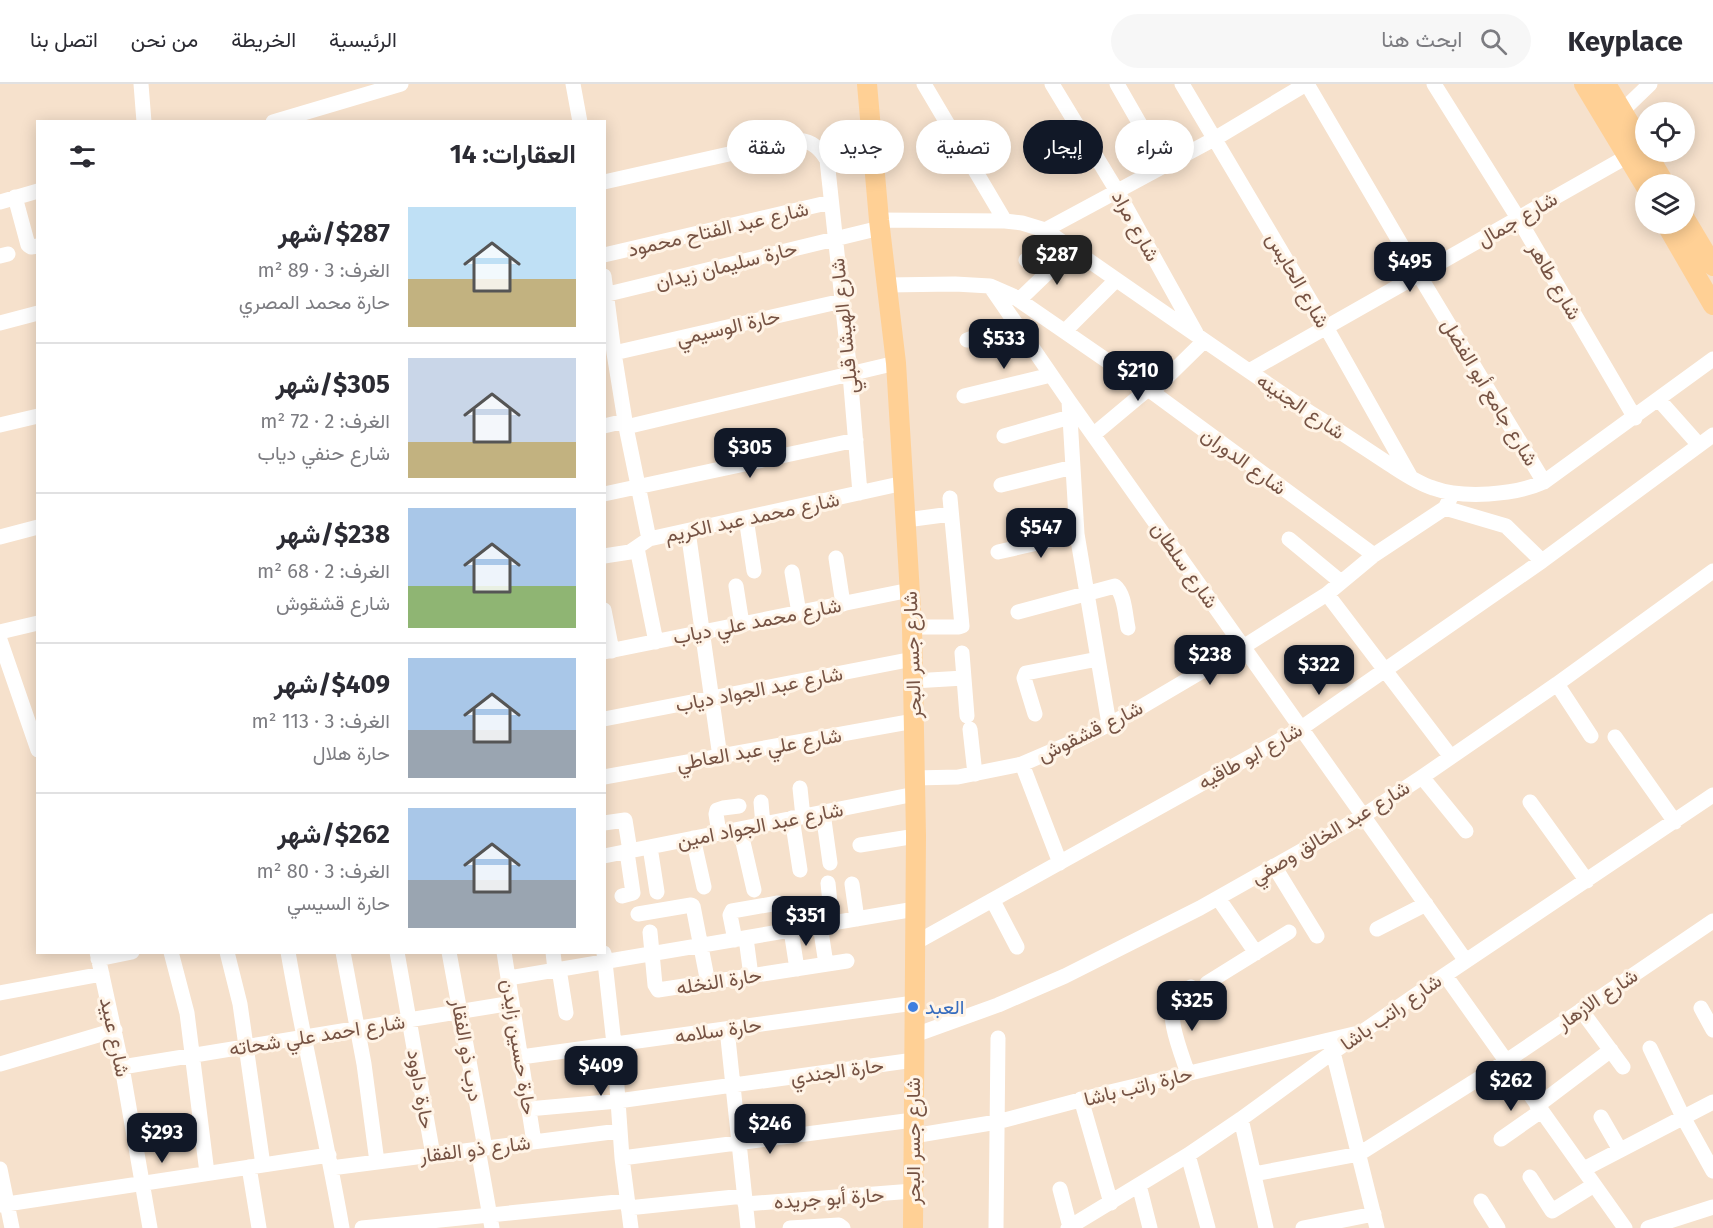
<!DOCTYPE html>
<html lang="ar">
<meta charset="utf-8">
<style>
:root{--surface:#fff;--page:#f7f7f7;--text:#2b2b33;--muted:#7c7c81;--line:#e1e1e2;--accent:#111827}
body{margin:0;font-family:"Fira Sans",Vazirmatn,sans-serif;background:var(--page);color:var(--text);direction:rtl;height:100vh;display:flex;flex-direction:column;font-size:22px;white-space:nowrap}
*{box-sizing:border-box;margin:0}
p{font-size:20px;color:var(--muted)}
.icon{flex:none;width:33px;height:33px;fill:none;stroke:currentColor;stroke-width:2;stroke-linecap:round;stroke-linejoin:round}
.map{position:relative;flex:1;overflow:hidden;direction:ltr}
.drawer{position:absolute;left:36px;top:36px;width:570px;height:834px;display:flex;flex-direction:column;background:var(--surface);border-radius:0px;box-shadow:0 3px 15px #0003;direction:rtl}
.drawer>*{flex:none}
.top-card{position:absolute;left:624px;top:36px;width:570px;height:54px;direction:rtl;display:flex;gap:12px}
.buttons{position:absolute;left:1635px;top:18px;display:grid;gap:12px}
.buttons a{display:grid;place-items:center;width:60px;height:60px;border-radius:50%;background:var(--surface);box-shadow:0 3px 15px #0003;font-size:30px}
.price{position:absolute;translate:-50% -51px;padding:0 14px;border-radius:12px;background:var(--accent);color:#fff;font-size:20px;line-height:39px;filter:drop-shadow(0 2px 3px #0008)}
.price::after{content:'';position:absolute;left:50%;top:36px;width:18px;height:14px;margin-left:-9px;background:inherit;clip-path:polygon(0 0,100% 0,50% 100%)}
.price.on{background:#222;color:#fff}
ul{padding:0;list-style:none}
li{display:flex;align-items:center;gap:18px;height:150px;padding:0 30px}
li+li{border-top:2px solid var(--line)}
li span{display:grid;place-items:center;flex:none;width:168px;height:120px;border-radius:0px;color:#555}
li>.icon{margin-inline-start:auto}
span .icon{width:72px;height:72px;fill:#fffc;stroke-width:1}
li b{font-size:26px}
h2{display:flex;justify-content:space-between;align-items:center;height:72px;padding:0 30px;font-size:26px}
.tag{padding:0 21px;border-radius:27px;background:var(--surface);box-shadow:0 3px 15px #0003;font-size:21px;line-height:54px}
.tag.on{background:var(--accent);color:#fff}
header{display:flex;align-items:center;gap:36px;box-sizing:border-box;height:84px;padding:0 30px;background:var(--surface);border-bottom:2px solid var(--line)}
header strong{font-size:28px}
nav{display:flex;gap:33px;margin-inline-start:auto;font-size:21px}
.search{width:420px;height:54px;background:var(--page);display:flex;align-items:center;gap:15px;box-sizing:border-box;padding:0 21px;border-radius:33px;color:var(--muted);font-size:22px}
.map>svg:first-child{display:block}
.residential{fill:#f6e1cc;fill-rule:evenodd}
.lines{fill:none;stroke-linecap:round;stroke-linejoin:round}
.minor{stroke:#fff;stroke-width:15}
.major{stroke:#ffd095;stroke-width:20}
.shop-dot{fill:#3f7fe0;stroke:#fff4e7;stroke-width:2}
.labels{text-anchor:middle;stroke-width:6;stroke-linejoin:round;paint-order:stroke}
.street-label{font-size:20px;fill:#765344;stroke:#fff4e7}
.shop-label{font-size:20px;fill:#366cbe;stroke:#fff4e7;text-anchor:start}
</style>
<header>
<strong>Keyplace</strong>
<div class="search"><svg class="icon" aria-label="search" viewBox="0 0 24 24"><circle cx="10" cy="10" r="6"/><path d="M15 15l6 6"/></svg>ابحث هنا</div>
<nav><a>الرئيسية</a><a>الخريطة</a><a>من نحن</a><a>اتصل بنا</a></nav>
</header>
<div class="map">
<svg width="1713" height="1144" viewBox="0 0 1713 1144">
<rect width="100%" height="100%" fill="#fef0de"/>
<path class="residential" d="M0,0H1713V1144H0ZM1646,28H1684V68H1646ZM38,38H604V868H38ZM1646,100H1684V140H1646Z"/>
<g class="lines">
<path class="minor" d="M141,0L144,38
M573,0L580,38
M924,0L1005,137
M1052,0L1117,107L1196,249
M1117,0L1164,82
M1182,0L1326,243L1410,392
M1307,0L1419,191L1544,398
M1434,0L1518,134L1635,334
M1622,27L1650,0
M273,38L401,0
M604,98L791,56C808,55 818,61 827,76L850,290L860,409
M15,113L28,161L31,163L38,162
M0,118L38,107
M879,136L1005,137L1022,139L1045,146C1134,208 1223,270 1312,330C1338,346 1363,363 1389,380C1403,389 1417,399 1433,404C1463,415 1515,411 1544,398L1713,275
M1045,146L1216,54L1306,0
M604,171L831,118
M0,172L8,170
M1026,176L1047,189
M604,192L614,269L626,343L649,455
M887,201L955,200L990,202L1013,212L1148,305L1374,471
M990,202L1069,317L1466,877
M604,211L880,144
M1019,216L1072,165
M0,239L38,229
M1065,247L1116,196
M967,256L1015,238
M614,269L842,217
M1249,287L1628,72
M1152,308L1204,257
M964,312L1051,291
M1659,316L1699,361
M1069,317L1077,450L1109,640
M0,341L38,332
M604,342L625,337
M626,343L896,279
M1093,351L1148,305
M1004,352L1070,333
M1001,401L1073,383
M604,410L856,356
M1445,424L1506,442L1542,477
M746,434L754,487
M906,436L951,430
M688,447L720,673
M0,453L38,443
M1289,455L1341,498
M637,464L656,558
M998,468L1077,450
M604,472L630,468L649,455L904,399
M836,474L843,520
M792,488L799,529
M736,502L742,540
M1327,510L1451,673
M604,526L612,567
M1018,528L1115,502C1125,510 1125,531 1128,544
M912,543H959L962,542L950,414
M0,548L38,539
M0,556L38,666
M604,568L910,506
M962,569L967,632
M913,597L964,594
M1557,600L1591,652
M1035,630L1024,594L1026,589L1098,575
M604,635L913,575
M970,645L975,690
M1615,653L1675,738
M1022,680L1060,779
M604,693L914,637
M1422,693L1466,747
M915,694L958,693L1022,680L1078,656L1131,629L1243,563L1327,510L1374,471L1445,424L1453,409
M800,704L803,733
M761,718L763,741
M1530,718L1587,797
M823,729L830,779
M792,734L800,786
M604,739L625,736L630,767
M740,745L754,806
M719,749L716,730L717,726L723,724L739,722
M693,754L704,803
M860,761L916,752
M650,763L657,808
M604,772L915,710
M1274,782L1317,852
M828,799L832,839
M852,800L857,835
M622,812L633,809L627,768
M1218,814L1256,869
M993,817L1017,863
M638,830L691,821L693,822L708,899
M820,841L826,880
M1377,845L1426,820
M791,846L797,885
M650,848L655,901L658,906L847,877
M746,854L751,892
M735,856L730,831L732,827L778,819
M915,859L1300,645L1542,477L1713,351
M97,868L122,983L150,1144
M171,868L187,929L207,1089
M227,868L240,920L263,1081
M288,868C304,961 326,1052 342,1144
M343,868L364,980L377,1078
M397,868L433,1071
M449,868L485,1064
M504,868L534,1058
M553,868L555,886
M604,869L614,960L622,1074L631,1144
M98,875L132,868
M559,885L566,929
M1445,891L1625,1144
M508,894L915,825
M1207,899L1289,848
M0,909L102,890
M1701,924L1713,946
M1581,926L1623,983
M727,945L748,1144
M915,951L998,921L1065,892L1200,824L1363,732L1422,693L1557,600L1713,487
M1650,964L1683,1033L1713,1087
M1333,968L1377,1144
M521,973L914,919
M0,980L115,946
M122,983L512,919
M1188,990C1183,973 1164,930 1176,915C1179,910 1186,906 1191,903
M1081,1015L1111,1119
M1537,1022L1611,966
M528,1025L618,1017L914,976
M1601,1033L1620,1066
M1241,1035L1266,1144
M913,1052L997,1038L1110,1008L1354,950
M1501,1055L1541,1027
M478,1065L492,1144
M1188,1071L1208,1144
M622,1074L913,1036
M249,1083L259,1144
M331,1084L619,1047
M0,1085L12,1144
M1584,1085L1713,1018
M1254,1090L1359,1070L1505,978L1713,837
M1530,1093L1552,1127L1594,1101
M1139,1101L1150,1144
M1060,1105L1070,1143
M1481,1117L1498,1144
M745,1120L913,1107
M0,1121L329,1071
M628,1124L744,1112
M362,1144L627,1117
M790,1144L839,1141L843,1144
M996,1144L998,954
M1068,1144L1188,1071L1241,1035L1333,968L1445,891L1713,711
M1303,1144L1374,1130
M1648,1144L1713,1123"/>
<path class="major" d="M867,0L879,136L896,279L912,543L916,752L913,1144
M1584,0L1646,103
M1606,0L1646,67
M1646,68L1665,100
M1684,133L1713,182
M1666,140L1713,221"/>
</g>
<circle class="shop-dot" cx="913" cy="923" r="6"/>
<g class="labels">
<g class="street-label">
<text transform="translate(1517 135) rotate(-30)" y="7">شارع جمال</text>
<text transform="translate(1136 142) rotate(61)" y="7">شارع مراد</text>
<text transform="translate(718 145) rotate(-13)" y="7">شارع عبد الفتاح محمود</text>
<text transform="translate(726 181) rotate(-14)" y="7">حارة سليمان زيدان</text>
<text transform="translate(1298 196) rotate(60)" y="7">شارع الحايس</text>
<text transform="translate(1555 197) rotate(60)" y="7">شارع طاهر</text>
<text transform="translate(844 242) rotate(-96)" y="7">شارع الهيشا قبلي</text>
<text transform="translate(728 243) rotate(-13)" y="7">حارة الوسيمي</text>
<text transform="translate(1490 308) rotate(59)" y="7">شارع جامع أبو الفضل</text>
<text transform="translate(1301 322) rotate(34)" y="7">شارع الجنينه</text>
<text transform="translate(1244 377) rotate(36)" y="7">شارع الدوران</text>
<text transform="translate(752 433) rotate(-12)" y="7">شارع محمد عبد الكريم</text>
<text transform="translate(1185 481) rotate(55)" y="7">شارع سلطان</text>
<text transform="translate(757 537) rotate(-11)" y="7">شارع محمد علي دياب</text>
<text transform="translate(912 571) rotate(-92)" y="7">شارع جسر البحر</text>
<text transform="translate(759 605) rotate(-11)" y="7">شارع عبد الجواد دياب</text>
<text transform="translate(1090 647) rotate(-26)" y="7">شارع قشقوش</text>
<text transform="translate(759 665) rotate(-10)" y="7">شارع علي عبد العاطي</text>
<text transform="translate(1250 672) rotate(-29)" y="7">شارع ابو طاقيه</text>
<text transform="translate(760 741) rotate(-11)" y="7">شارع عبد الجواد امين</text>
<text transform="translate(1330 748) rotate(-31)" y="7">شارع عبد الخالق وصفي</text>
<text transform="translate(719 897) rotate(-9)" y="7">حارة النخله</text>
<text transform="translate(1597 915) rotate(-34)" y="7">شارع الازهار</text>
<text transform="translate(1391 928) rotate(-35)" y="7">شارع راتب باشا</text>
<text transform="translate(718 946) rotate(-8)" y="7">حارة سلامه</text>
<text transform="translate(317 951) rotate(-9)" y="7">شارع احمد علي شحاته</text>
<text transform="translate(115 953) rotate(78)" y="7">شارع عبيد</text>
<text transform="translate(519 963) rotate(81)" y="7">حارة حسين زايدن</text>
<text transform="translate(467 966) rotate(80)" y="7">درب ذو الفقار</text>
<text transform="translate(837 987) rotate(-8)" y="7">حارة الجندي</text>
<text transform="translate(1138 1002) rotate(-14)" y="7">حارة راتب باشا</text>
<text transform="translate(421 1005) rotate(80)" y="7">حارة داوود</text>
<text transform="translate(913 1057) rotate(-90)" y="7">شارع جسر البحر</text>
<text transform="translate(475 1065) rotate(-7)" y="7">شارع ذو الفقار</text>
<text transform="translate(829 1114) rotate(-4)" y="7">حارة أبو جريده</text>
</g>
<g class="shop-label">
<text x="925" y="930">العبد</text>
</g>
</g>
</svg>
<div class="buttons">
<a><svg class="icon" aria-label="locate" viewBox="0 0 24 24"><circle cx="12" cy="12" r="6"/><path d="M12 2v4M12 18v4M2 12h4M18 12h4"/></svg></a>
<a><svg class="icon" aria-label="layers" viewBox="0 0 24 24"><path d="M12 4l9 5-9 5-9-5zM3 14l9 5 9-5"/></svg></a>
</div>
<b class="price on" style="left:1057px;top:202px">$287</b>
<b class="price" style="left:1410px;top:209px">$495</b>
<b class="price" style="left:1004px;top:286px">$533</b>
<b class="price" style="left:1138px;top:318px">$210</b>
<b class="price" style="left:750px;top:395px">$305</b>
<b class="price" style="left:1041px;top:475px">$547</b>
<b class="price" style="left:1210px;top:602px">$238</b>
<b class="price" style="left:1319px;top:612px">$322</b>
<b class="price" style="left:806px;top:863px">$351</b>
<b class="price" style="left:1192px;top:948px">$325</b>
<b class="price" style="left:601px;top:1013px">$409</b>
<b class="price" style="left:1511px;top:1028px">$262</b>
<b class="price" style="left:770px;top:1071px">$246</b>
<b class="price" style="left:162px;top:1080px">$293</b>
<div class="top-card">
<a class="tag">شراء</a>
<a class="tag on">إيجار</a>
<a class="tag">تصفية</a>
<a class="tag">جديد</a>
<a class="tag">شقة</a>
</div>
<section class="drawer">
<h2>العقارات: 14<svg class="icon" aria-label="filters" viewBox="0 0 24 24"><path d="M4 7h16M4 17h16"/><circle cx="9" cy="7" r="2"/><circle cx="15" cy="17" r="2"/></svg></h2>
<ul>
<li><span style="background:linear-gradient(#bfe0f5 60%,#c2b280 0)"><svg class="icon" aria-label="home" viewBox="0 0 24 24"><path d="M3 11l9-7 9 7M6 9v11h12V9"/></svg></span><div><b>$287/شهر</b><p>الغرف: 3 · 89 m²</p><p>حارة محمد المصري</p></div></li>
<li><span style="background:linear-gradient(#c9d6e8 70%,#c2b280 0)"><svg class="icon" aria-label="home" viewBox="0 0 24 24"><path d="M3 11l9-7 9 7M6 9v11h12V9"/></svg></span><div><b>$305/شهر</b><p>الغرف: 2 · 72 m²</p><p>شارع حنفي دياب</p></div></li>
<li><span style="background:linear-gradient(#a9c7e8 65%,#8fb573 0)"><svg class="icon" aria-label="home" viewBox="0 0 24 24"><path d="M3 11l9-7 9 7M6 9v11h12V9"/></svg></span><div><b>$238/شهر</b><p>الغرف: 2 · 68 m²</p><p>شارع قشقوش</p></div></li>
<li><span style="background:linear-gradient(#a9c7e8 60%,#9aa5b1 0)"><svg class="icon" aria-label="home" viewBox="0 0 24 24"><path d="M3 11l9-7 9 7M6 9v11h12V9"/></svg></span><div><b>$409/شهر</b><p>الغرف: 3 · 113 m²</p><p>حارة هلال</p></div></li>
<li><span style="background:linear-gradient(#a9c7e8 60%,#9aa5b1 0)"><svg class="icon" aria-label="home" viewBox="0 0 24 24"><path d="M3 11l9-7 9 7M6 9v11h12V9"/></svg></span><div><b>$262/شهر</b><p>الغرف: 3 · 80 m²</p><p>حارة السيسي</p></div></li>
</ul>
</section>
</div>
